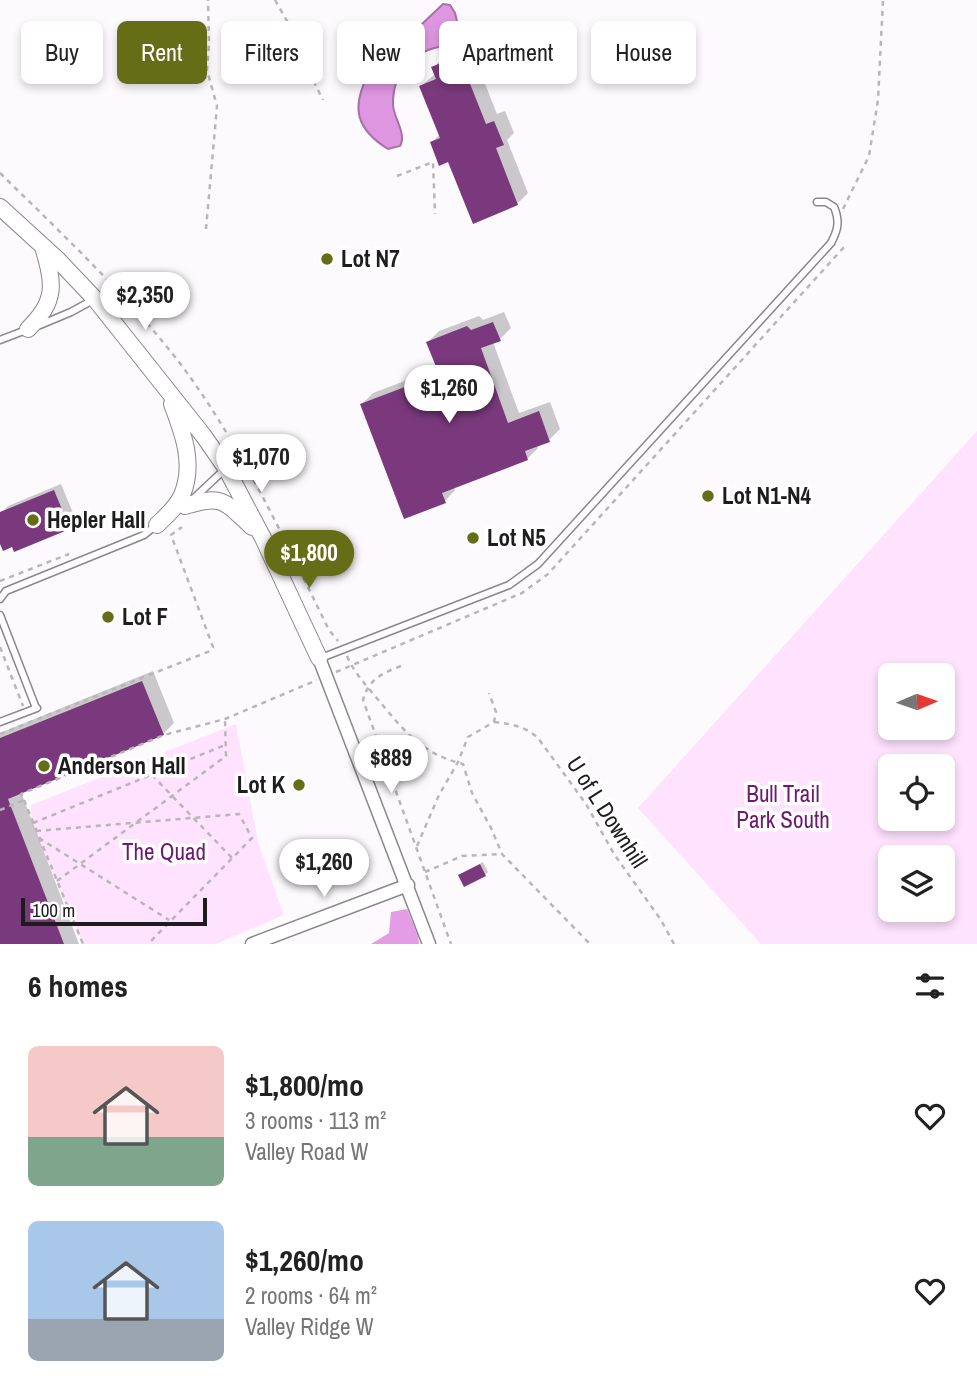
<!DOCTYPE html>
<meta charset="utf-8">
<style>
:root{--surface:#fff;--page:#f6f6f6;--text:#222;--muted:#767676;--accent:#656e16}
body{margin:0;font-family:"Archivo Narrow",sans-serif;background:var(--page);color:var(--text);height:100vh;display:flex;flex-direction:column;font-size:26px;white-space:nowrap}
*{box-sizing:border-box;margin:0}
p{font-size:23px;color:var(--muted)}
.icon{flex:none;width:38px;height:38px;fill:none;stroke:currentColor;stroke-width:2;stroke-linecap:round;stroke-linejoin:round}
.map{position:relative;height:944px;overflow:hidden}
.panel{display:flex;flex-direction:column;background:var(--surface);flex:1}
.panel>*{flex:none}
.banner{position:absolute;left:21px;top:21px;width:936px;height:63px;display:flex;gap:14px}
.needle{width:46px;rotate:88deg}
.tools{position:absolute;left:878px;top:663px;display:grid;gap:14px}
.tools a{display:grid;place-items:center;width:77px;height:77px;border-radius:10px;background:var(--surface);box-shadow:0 4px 10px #0003;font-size:35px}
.scale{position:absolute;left:21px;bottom:18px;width:186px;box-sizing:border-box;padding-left:7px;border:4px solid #1e1d1e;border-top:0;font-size:19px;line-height:24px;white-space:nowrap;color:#1e1d1e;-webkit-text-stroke:5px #fff;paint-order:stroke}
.price{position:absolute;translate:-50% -60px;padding:0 16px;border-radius:24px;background:#fff;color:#222;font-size:23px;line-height:46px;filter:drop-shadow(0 2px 4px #0008)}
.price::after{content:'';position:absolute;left:50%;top:42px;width:21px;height:16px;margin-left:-10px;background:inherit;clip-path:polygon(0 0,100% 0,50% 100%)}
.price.active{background:var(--accent);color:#fff}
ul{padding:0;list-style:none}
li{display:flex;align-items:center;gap:21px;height:175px;padding:0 28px}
li span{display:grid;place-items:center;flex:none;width:196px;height:140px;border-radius:10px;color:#555}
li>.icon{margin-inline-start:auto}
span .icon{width:84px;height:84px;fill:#fffc;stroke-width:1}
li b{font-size:30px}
h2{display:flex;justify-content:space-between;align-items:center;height:84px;padding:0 28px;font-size:30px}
.tag{padding:0 24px;border-radius:10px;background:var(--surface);box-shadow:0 4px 10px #0003;font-size:24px;line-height:63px}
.tag.active{background:var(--accent);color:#fff}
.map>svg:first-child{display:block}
.green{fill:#fee2fe;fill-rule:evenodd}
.forest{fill:#e49ce6}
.water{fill:#de96e0;stroke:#a472a6;stroke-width:2}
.shadow{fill:#0003}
.building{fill:#7a397d}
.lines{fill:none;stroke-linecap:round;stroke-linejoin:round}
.service-casing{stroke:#8a878a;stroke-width:9}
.minor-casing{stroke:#8a878a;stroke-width:15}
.tertiary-casing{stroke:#8a878a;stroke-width:18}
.path{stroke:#b8b6b8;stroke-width:2.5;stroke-dasharray:5 5;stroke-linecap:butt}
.service{stroke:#fff;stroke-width:6}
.minor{stroke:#fff;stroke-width:12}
.tertiary{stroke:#fff;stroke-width:16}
.poi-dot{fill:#656e16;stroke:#fff;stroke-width:2.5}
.labels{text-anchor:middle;stroke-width:7;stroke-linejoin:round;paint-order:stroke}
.poi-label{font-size:23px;font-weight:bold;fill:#1e1d1e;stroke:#fff;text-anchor:start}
.park-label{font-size:23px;fill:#6e1872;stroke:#fff}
.street-label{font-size:23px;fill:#1e1d1e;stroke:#fff}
</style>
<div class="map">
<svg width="977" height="944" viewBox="0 0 977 944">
<rect width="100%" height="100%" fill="#fdfafd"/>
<path class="green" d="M977,431V944H761L638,808ZM891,676H943V728H891ZM891,766H943V819H891ZM891,858H943V910H891Z
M236,724L258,842L284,915L216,944H83L31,822V805Z"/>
<path class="forest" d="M407,909L418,936L419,944H371L389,933L391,912Z"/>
<path class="water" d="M443,4L450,5L455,13L463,47C426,40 392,65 393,105C394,119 407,134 400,146L388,149C356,129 351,108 368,75Z"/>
<path class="shadow" d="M470,46L497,114L505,111L514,133L507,140L528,193L517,204L449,160L432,142L440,134L421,86L435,74L433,68L444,57Z
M504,312L511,328L500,339L493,342L519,413L550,402L560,429L549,440L537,445L538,448L527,459L454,486L455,490L445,501L362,404L373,393L439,368L428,342L439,331L479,316L483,320Z
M61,484L76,520L69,527L13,545L0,539V514L8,506Z
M153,671L174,723L163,734L21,792L79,944H0V733Z
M483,862L488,872L485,875H460Z"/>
<path class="building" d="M459,56L486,124L494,121L504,145L496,148L518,205L473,224L448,162L439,166L430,142L440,138L419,86L436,79L431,67Z
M493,322L501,341L481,348L508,423L539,411L550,442L525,451L528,460L442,493L446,503L404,519L360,404L439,374L426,342L467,326L471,330Z
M54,490L70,529L14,552L12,547L3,551L0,544V512Z
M142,681L164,735L8,799L64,944H0V738Z
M480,864L486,876L464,887L458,875Z"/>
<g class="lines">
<defs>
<path id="service" d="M40,325L71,312L93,300
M0,340L26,330
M192,500L225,469
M0,599L6,591L144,535L155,526
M0,615L36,708
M321,658L509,585L538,564L831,243C838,230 840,221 834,207L826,202H817
M0,722L37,708"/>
<path id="minor" d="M319,658L429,944
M252,944L408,885"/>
<path id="tertiary" d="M0,207L58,260L95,299L203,435L226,468L263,538L319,658
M28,329C57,301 54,284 43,247
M185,506C223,494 224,501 252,527
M157,525C166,516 177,507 182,495C195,464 183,433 172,404"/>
</defs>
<use href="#service" class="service-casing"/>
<use href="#minor" class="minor-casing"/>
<use href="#tertiary" class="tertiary-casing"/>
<path class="path" d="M275,0L291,28L302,58L323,100
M0,173C62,234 126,294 179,362C241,444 284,539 329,630L338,641
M397,176L433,162L435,214
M843,209L869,156L878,100L883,0
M206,229L217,106L207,70L209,43L208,0
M127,531L144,519
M0,581L69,554
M0,647L23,706
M347,656C354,672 364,683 375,696C403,729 419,753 463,764L472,793L491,828L502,854L590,944
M401,666C382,673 368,680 363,700L451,944
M336,672L522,593L548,574L845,246
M494,722C511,724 525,726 538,738L586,804L614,854L661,920L674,944
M0,734L210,651L213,647L171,535L182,527
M152,775L232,858
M24,800L83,944
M0,810L24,800L21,794L164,735L225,719L317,680
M33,823L225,745
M36,831L239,814L252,838L148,944
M39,838L169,920
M417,846L439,795L458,762L468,737L494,722L496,712L489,693
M425,872L462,856L502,854
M57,881L226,756L225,719"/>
<use href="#service" class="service"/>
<use href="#minor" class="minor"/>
<use href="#tertiary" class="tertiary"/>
</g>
<g class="poi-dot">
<circle cx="327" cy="259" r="7"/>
<circle cx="708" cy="496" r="7"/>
<circle cx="33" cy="520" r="7"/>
<circle cx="473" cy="538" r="7"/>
<circle cx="108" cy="617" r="7"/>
<circle cx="44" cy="766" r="7"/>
<circle cx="299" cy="785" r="7"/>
</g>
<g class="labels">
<g class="poi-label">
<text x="341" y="267">Lot N7</text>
<text x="722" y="504">Lot N1-N4</text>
<text x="47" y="528">Hepler Hall</text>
<text x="487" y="546">Lot N5</text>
<text x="122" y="625">Lot F</text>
<text x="58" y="774">Anderson Hall</text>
<text x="285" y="793" text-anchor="end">Lot K</text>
</g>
<g class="park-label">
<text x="783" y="802">Bull Trail<tspan x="783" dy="26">Park South</tspan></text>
<text x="164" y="860">The Quad</text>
</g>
<g class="street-label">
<text transform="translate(607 812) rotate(57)" y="8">U of L Downhill</text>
</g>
</g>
</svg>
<div class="tools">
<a><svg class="needle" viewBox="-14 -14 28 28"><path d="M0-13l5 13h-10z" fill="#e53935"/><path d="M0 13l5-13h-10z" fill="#767676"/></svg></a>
<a><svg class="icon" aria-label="locate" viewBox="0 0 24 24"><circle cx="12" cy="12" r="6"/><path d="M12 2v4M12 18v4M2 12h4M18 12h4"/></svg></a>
<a><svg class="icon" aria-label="layers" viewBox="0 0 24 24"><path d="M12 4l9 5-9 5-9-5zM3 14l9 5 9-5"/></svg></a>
</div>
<div class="scale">100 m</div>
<b class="price" style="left:145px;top:332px">$2,350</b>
<b class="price" style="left:449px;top:425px">$1,260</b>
<b class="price" style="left:261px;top:494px">$1,070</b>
<b class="price active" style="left:309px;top:590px">$1,800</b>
<b class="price" style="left:391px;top:795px">$889</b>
<b class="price" style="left:324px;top:899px">$1,260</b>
<div class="banner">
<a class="tag">Buy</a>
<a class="tag active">Rent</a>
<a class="tag">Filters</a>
<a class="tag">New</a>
<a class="tag">Apartment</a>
<a class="tag">House</a>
</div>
</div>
<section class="panel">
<h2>6 homes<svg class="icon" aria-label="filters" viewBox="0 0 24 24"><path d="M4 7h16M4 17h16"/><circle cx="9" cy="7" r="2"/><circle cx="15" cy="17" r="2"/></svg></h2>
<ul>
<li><span style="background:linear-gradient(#f6c9c9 65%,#7fa58c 0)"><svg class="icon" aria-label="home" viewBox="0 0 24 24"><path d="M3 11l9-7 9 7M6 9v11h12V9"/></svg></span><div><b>$1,800/mo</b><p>3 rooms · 113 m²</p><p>Valley Road W</p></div><svg class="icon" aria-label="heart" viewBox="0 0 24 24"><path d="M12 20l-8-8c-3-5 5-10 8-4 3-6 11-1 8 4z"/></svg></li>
<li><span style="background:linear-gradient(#a9c7e8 70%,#9aa5b1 0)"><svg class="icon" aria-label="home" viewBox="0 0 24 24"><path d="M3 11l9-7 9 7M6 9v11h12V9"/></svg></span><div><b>$1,260/mo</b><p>2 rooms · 64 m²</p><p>Valley Ridge W</p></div><svg class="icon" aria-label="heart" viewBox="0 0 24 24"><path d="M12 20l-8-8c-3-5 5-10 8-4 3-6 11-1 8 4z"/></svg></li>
</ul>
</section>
